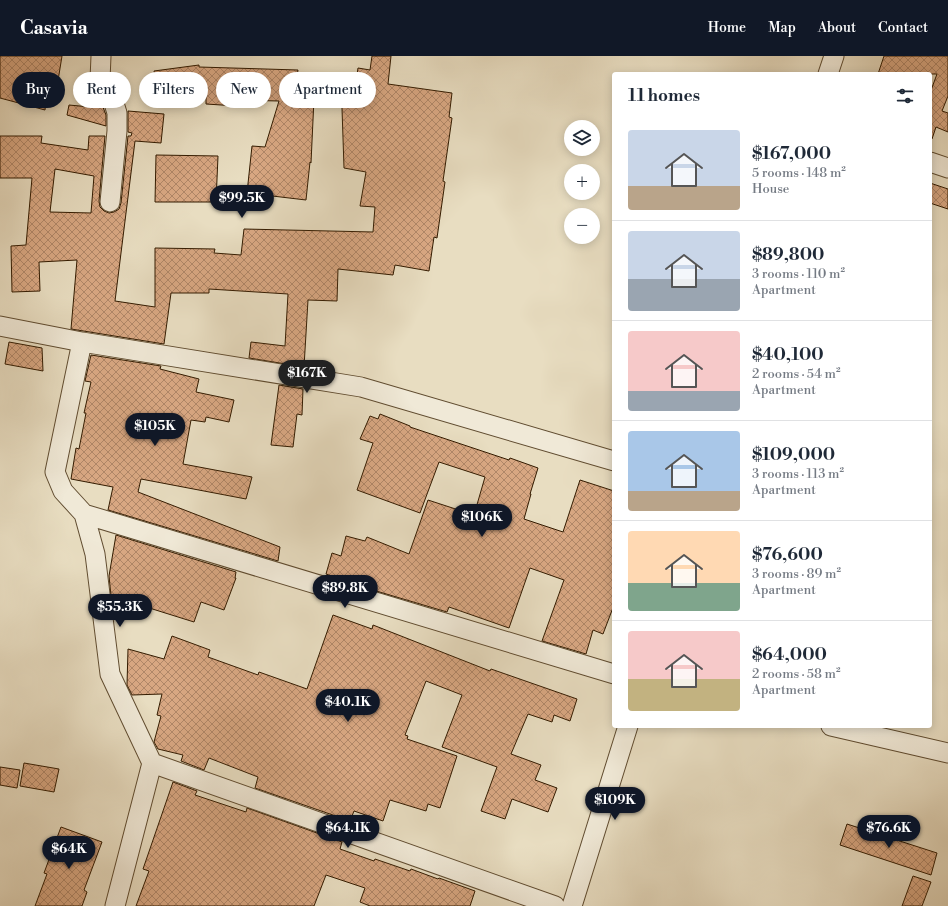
<!DOCTYPE html>
<meta charset="utf-8">
<style>
:root{--surface:#fff;--page:#f2f2f3;--text:#1f2937;--muted:#747a83;--line:#e0e1e3;--accent:#111827}
body{margin:0;font-family:"Libre Bodoni",serif;background:var(--page);color:var(--text);height:100vh;display:flex;flex-direction:column;font-size:15px;white-space:nowrap}
*{box-sizing:border-box;margin:0}
p{font-size:13px;color:var(--muted)}
.icon{flex:none;width:22px;height:22px;fill:none;stroke:currentColor;stroke-width:2;stroke-linecap:round;stroke-linejoin:round}
.map{position:relative;flex:1;overflow:hidden}
.details{position:absolute;left:612px;top:16px;width:320px;height:656px;display:flex;flex-direction:column;background:var(--surface);border-radius:4px;box-shadow:0 2px 10px #0003}
.details>*{flex:none}
.hud{position:absolute;left:12px;top:16px;width:380px;height:36px;display:flex;gap:8px}
.buttons{position:absolute;left:564px;top:64px;display:grid;gap:8px}
.buttons a{display:grid;place-items:center;width:36px;height:36px;border-radius:50%;background:var(--surface);box-shadow:0 2px 10px #0003;font-size:20px}
.price{position:absolute;translate:-50% -34px;padding:0 9px;border-radius:14px;background:var(--accent);color:#fff;font-size:13px;line-height:26px;filter:drop-shadow(0 1px 2px #0008)}
.price::after{content:'';position:absolute;left:50%;top:24px;width:12px;height:9px;margin-left:-6px;background:inherit;clip-path:polygon(0 0,100% 0,50% 100%)}
.price.current{background:#222;color:#fff}
ul{padding:0;list-style:none}
li{display:flex;align-items:center;gap:12px;height:100px;padding:0 16px}
li+li{border-top:1px solid var(--line)}
li span{display:grid;place-items:center;flex:none;width:112px;height:80px;border-radius:4px;color:#555}
li>.icon{margin-inline-start:auto}
span .icon{width:48px;height:48px;fill:#fffc;stroke-width:1}
li b{font-size:17px}
h2{display:flex;justify-content:space-between;align-items:center;height:48px;padding:0 16px;font-size:17px}
.tag{padding:0 14px;border-radius:18px;background:var(--surface);box-shadow:0 2px 10px #0003;font-size:14px;line-height:36px}
.tag.current{background:var(--accent);color:#fff}
header{display:flex;align-items:center;gap:24px;box-sizing:border-box;height:56px;padding:0 20px;background:var(--accent);color:#fff}
header strong{font-size:19px}
nav{display:flex;gap:22px;margin-inline-start:auto;font-size:14px}
.map>svg:first-child{display:block}
.building{fill:url(#building-cross-hatch);stroke:#331b00;fill-rule:evenodd}
.lines{fill:none;stroke-linecap:round;stroke-linejoin:round}
.minor-casing{stroke:#604c30;stroke-width:21}
.minor{stroke:#f0e9d7;stroke-width:19}
</style>
<header>
<strong>Casavia</strong>
<nav><a>Home</a><a>Map</a><a>About</a><a>Contact</a></nav>
</header>
<div class="map">
<svg width="948" height="850" viewBox="0 0 948 850">
<defs>
<pattern id="building-cross-hatch" width="8" height="8" patternUnits="userSpaceOnUse"><rect width="8" height="8" fill="#d8a782"/><path d="M0 0l8 8M0 8l8-8" fill="none" stroke="#b08768"/></pattern>
</defs>
<rect width="100%" height="100%" fill="#e8ddc1"/>
<filter id="stains"><feTurbulence type="fractalNoise" baseFrequency=".005" numOctaves="4"/><feColorMatrix values="0 0 0 0 .2 0 0 0 0 .09 0 0 0 0 .02 0 0 0 .5 -.17"/></filter>
<radialGradient id="worn" r=".72"><stop offset=".6" stop-color="#630" stop-opacity="0"/><stop offset="1" stop-color="#630" stop-opacity=".3"/></radialGradient>
<path class="building" d="M0,0H62L56,37L47,36L45,54L0,42Z
M372,0H391L388,28L452,37L449,61L452,62L443,125L445,126L437,182L434,181L429,215L395,209L393,219L338,213L337,245L308,244L304,311L249,302L251,286L285,290L288,238L209,233V237H171L164,288L71,273L77,204L39,206L40,235L12,236L11,190L26,189L32,122H0V80H42L41,87L88,94L89,80H105L99,145L100,151L104,155L109,157L114,156L119,153L121,147L128,80H131L132,77L128,76V55L164,58L161,87L135,85L115,245L155,251V192L215,193L214,197L241,199L244,173L373,176L375,151L360,150L366,116L344,112L341,23L356,25L358,12L370,14ZM55,113L94,120L91,157L50,156Z
M884,0H948V40L942,55L948,57V76L936,71L932,83L930,82V37L937,18H878Z
M199,9V11L298,14L297,20L315,21L311,107L310,106L306,144L247,137L252,90L265,91L279,45L237,44V50L206,48V37L158,43L154,15Z
M90,45L101,46L106,59V70L67,59L69,49L90,51Z
M156,99L218,100L216,146H155Z
M930,127L948,133V153L930,147Z
M9,286L42,292L43,315L5,308Z
M91,299L161,310L160,313L199,323L196,336L234,344L229,366L206,361L205,366L191,364L183,408L252,421L246,443L141,423L138,436L280,491L278,505L108,454L113,431L71,423L76,392L79,393L86,357H84L91,326L85,325Z
M279,329L303,333L302,359L297,358L293,391L271,389Z
M380,358L410,370V371L509,404L510,402L538,412L530,438H531L524,463L563,476L580,424L614,435V549L603,578L593,574L586,598L542,585L564,524L530,512L509,572L449,551L447,556L366,532L346,524V525L326,518L332,497L341,500L346,480L365,485L367,481L409,498L428,444L474,459L485,421L439,406L420,457L357,434L373,387L360,383L370,360L378,363Z
M116,479L236,516L235,522H236L224,554L201,546L194,566L111,540L109,520Z
M333,559L372,573L373,569L490,615L491,613L577,643L570,665L554,659L552,666L528,658L511,698L541,709L535,724L557,732L548,756L512,743L505,763L481,755L497,711L442,691L462,639L426,625L405,679L408,680L407,683L457,700L440,752L428,748L426,755L390,744L383,765L354,755L350,765L255,732L258,721L209,702L204,714L181,705L183,699L158,693L154,686L161,660L157,659L162,638L132,639L127,629L128,593L164,603L172,580L210,594L208,601L258,619L259,616L307,633Z
M24,707L59,713L54,736L20,730Z
M0,711L20,714L17,732L0,729Z
M173,726L197,735L195,739L246,756L247,752L342,786L340,793L374,805L375,803L410,815L411,813L438,823L439,822L475,835L470,850H370L360,846L365,832L326,819L314,850H136L149,815L143,813Z
M847,768L937,797L931,819L840,789Z
M61,771L102,786L84,834L87,836L82,850H35L47,818L44,817Z
M913,820L931,826L922,850H902Z"/>
<g class="lines">
<defs>
<path id="minor" d="M101,0L100,24L113,44L117,57V75L110,146
M828,18L834,0
M930,106L948,112
M0,270L82,286L361,331L614,405
M82,286L55,416L63,435L84,458L95,498L110,618L152,707L115,850
M84,458L614,618
M831,670L948,697
M152,707L555,850
M572,850L628,670"/>
</defs>
<use href="#minor" class="minor-casing"/>
<use href="#minor" class="minor"/>
</g>
<rect width="100%" height="100%" filter="url(#stains)"/>
<rect width="100%" height="100%" fill="url(#worn)"/>
</svg>
<div class="buttons">
<a><svg class="icon" aria-label="layers" viewBox="0 0 24 24"><path d="M12 4l9 5-9 5-9-5zM3 14l9 5 9-5"/></svg></a>
<a>+</a>
<a>−</a>
</div>
<b class="price" style="left:242px;top:163px">$99.5K</b>
<b class="price current" style="left:307px;top:338px">$167K</b>
<b class="price" style="left:155px;top:391px">$105K</b>
<b class="price" style="left:482px;top:482px">$106K</b>
<b class="price" style="left:345px;top:553px">$89.8K</b>
<b class="price" style="left:120px;top:572px">$55.3K</b>
<b class="price" style="left:348px;top:667px">$40.1K</b>
<b class="price" style="left:615px;top:765px">$109K</b>
<b class="price" style="left:348px;top:793px">$64.1K</b>
<b class="price" style="left:889px;top:793px">$76.6K</b>
<b class="price" style="left:69px;top:814px">$64K</b>
<div class="hud">
<a class="tag current">Buy</a>
<a class="tag">Rent</a>
<a class="tag">Filters</a>
<a class="tag">New</a>
<a class="tag">Apartment</a>
</div>
<section class="details">
<h2>11 homes<svg class="icon" aria-label="filters" viewBox="0 0 24 24"><path d="M4 7h16M4 17h16"/><circle cx="9" cy="7" r="2"/><circle cx="15" cy="17" r="2"/></svg></h2>
<ul>
<li><span style="background:linear-gradient(#c9d6e8 70%,#b9a48a 0)"><svg class="icon" aria-label="home" viewBox="0 0 24 24"><path d="M3 11l9-7 9 7M6 9v11h12V9"/></svg></span><div><b>$167,000</b><p>5 rooms · 148 m²</p><p>House</p></div></li>
<li><span style="background:linear-gradient(#c9d6e8 60%,#9aa5b1 0)"><svg class="icon" aria-label="home" viewBox="0 0 24 24"><path d="M3 11l9-7 9 7M6 9v11h12V9"/></svg></span><div><b>$89,800</b><p>3 rooms · 110 m²</p><p>Apartment</p></div></li>
<li><span style="background:linear-gradient(#f6c9c9 75%,#9aa5b1 0)"><svg class="icon" aria-label="home" viewBox="0 0 24 24"><path d="M3 11l9-7 9 7M6 9v11h12V9"/></svg></span><div><b>$40,100</b><p>2 rooms · 54 m²</p><p>Apartment</p></div></li>
<li><span style="background:linear-gradient(#a9c7e8 75%,#b9a48a 0)"><svg class="icon" aria-label="home" viewBox="0 0 24 24"><path d="M3 11l9-7 9 7M6 9v11h12V9"/></svg></span><div><b>$109,000</b><p>3 rooms · 113 m²</p><p>Apartment</p></div></li>
<li><span style="background:linear-gradient(#ffd9b3 65%,#7fa58c 0)"><svg class="icon" aria-label="home" viewBox="0 0 24 24"><path d="M3 11l9-7 9 7M6 9v11h12V9"/></svg></span><div><b>$76,600</b><p>3 rooms · 89 m²</p><p>Apartment</p></div></li>
<li><span style="background:linear-gradient(#f6c9c9 60%,#c2b280 0)"><svg class="icon" aria-label="home" viewBox="0 0 24 24"><path d="M3 11l9-7 9 7M6 9v11h12V9"/></svg></span><div><b>$64,000</b><p>2 rooms · 58 m²</p><p>Apartment</p></div></li>
</ul>
</section>
</div>
